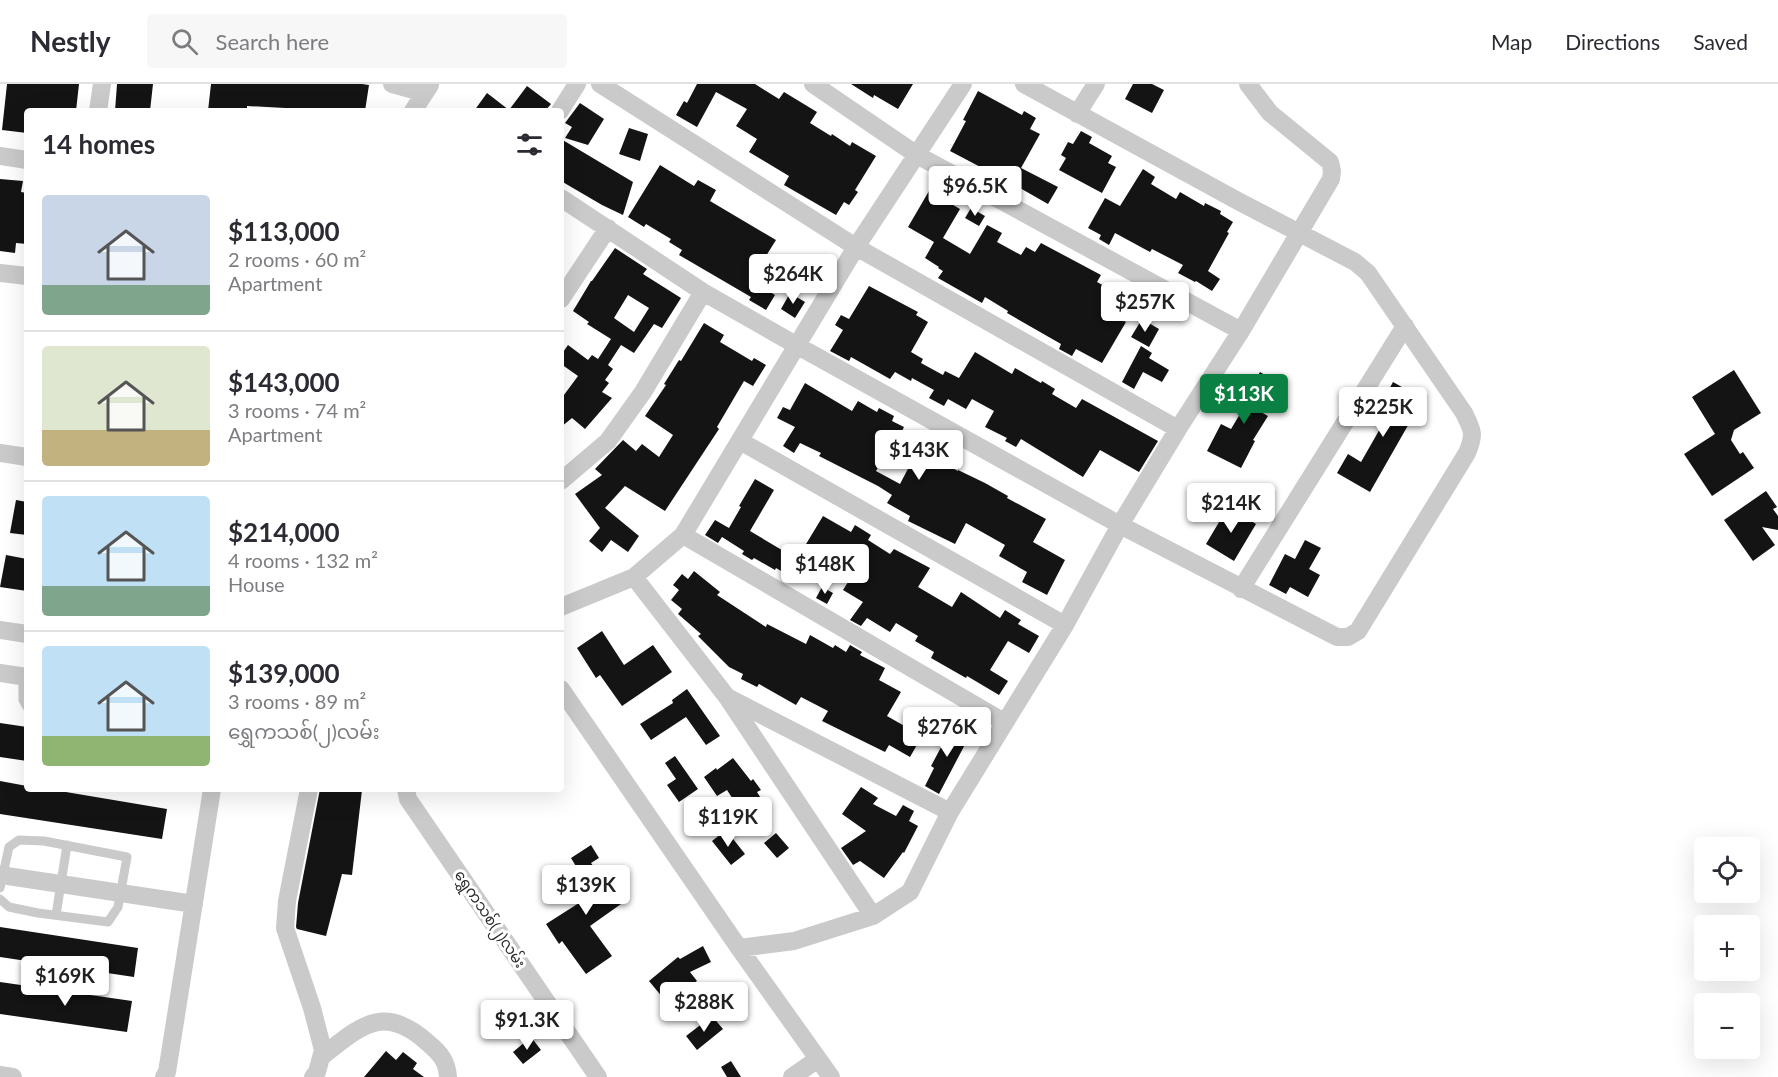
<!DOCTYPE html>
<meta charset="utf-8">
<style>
:root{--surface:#fff;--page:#f7f7f7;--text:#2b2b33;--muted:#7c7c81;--line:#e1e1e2;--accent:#0b8043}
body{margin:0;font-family:Lato,"Noto Sans Myanmar",sans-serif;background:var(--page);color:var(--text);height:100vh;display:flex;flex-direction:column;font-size:22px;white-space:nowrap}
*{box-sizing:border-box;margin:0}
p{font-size:20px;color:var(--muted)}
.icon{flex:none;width:33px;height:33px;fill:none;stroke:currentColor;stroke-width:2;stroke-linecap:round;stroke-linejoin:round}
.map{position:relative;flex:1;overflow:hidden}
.side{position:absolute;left:24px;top:24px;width:540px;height:684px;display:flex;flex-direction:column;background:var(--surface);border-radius:6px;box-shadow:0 6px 24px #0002}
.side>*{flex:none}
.tools{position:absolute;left:1694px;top:753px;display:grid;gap:12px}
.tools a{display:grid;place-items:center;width:66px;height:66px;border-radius:6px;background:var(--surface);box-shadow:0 6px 24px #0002;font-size:30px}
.price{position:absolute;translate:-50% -51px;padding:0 14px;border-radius:6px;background:#fff;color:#222;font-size:20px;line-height:39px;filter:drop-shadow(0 2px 3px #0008)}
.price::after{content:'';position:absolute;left:50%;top:36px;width:18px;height:14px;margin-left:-9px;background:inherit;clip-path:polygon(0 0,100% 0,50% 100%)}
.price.on{background:var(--accent);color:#fff}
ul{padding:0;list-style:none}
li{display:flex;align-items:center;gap:18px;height:150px;padding:0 18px}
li+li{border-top:2px solid var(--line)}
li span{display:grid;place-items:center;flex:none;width:168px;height:120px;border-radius:6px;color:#555}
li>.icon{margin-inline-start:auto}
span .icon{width:72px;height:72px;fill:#fffc;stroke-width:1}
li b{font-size:26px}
h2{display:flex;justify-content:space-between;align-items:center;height:72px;padding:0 18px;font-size:26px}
header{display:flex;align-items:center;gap:36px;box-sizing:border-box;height:84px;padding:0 30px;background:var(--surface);border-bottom:2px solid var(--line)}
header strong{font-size:28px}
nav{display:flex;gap:33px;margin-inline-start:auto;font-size:21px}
.search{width:420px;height:54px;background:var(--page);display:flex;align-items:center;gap:15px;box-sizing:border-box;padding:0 21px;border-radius:6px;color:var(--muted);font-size:22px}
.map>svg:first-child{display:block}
.building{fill:#141414;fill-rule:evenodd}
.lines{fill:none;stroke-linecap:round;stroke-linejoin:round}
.service{stroke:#cacaca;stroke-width:9}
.minor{stroke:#cacaca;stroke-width:18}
.labels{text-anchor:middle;stroke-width:6;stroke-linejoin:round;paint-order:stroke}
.street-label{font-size:15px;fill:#2d2d2d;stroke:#fff}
</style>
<header>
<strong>Nestly</strong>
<div class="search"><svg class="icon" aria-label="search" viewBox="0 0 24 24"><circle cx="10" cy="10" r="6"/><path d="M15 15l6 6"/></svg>Search here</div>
<nav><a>Map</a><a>Directions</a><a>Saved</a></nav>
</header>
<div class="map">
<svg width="1778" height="993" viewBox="0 0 1778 993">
<rect width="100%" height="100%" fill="#fff"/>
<path class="building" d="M7,0H79L76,27L38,25V27H27V49L2,46Z
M117,0H153L150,27H115Z
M211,0H362L369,1L365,27H285V24L247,22V27H208Z
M697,0H755L779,15L784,8L817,28L810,39L831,52L832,50L850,62L852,58L876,72L855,106L858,108L849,121L844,118L836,131L784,101L789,92L749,68L757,55L736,42L747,25L716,8L697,43L676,31L684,17L687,19Z
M851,0H913L898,25L874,11L873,14Z
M1133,0H1152L1164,6L1152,29L1125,15Z
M527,2L551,20L545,27H474L487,9L509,26Z
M978,7L1022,31L1024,27L1036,34L1030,45L1040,50L1021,84L1058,103L1048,120L1011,99L1009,103L986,91L988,87L950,67L966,37L963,36Z
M580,19L604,35L588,61L565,54L572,43L565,39Z
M629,44L648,50L640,77L619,70Z
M1081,47L1092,53L1089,59L1112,72L1108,79L1116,83L1102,109L1059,86L1066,74L1061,71L1068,58L1073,60Z
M561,55L633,98L623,131L602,121L561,97Z
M660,81L694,102L698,96L716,106L710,117L776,156L751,196L775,211L766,226L749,216L751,213L679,171L682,166L669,158L671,155L646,140L644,143L628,133Z
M1143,85L1155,93L1151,100L1176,115L1180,108L1204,122L1205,119L1221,127L1220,130L1233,138L1227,148L1229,149L1208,187L1220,195L1212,207L1196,197L1195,198L1178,189L1183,181L1152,165L1150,168L1115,149L1109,161L1099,155L1101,151L1088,144L1105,114L1120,122Z
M0,95L23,97L21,108L27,109V160L16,159L15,169L0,167Z
M929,107L960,125L943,154L970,170L987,141L1002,149L997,158L1021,171L1026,163L1035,168L1041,159L1101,191L1097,198L1126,214L1115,232L1126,238L1102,279L1076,265L1072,272L1059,265L1061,260L1007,229L1008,227L985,213L982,219L938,194L943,187L938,184L939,183L925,174L934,158L908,143Z
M971,124L985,132L979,142L965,134Z
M615,164L647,185L643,190L681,214L662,244L654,240L634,269L621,261L608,281L613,285L605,296L609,299L602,308L612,314L585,345L572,334L561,343V315L578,292L561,280V271L568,261L588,276L592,271L598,275L611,255L587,240L589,238L573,227L591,197H592ZM628,211L649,224L634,248L614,234Z
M869,202L918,228L916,231L928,238L911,268L923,275L921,279L943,291L945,287L959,294L975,268L1012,290L1015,284L1041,299L1042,297L1055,305L1052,310L1076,324L1082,315L1158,357L1139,388L1100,366L1083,393L1021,355L1016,363L1005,357L1007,354L985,343L994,327L972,315L966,325L948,315L944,322L929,314L934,306L912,294L911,297L895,288L890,295L851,273L849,277L830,267L843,246L835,241L841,231L849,235Z
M790,209L805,218L795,234L781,225Z
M1142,235L1159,245L1149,263L1131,253Z
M704,239L724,251L720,258L752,277L754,274L766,281L753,302L744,297L717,343L719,345L665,427L625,402L605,424L639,452L628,468L611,456L602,468L589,457L600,444L575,410L602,391L595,385L623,356L636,367L642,360L659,373L673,351L645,332L666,301L664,300L679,276L681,277Z
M1141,262L1152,269L1149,274L1169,286L1162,298L1143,288L1134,305L1122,298Z
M1734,286L1761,329L1734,346L1731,356L1740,370L1743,368L1754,384L1712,412L1684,370L1715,350L1692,313Z
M1260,288L1278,299L1261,328L1268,332L1253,356L1255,357L1241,384L1207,367L1221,340L1231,345L1252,310L1249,308Z
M1393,298L1423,315L1370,408L1337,389L1348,370L1361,378L1389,329L1379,324Z
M805,299L852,327L858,317L877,328L879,324L894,332L892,337L904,343L900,351L917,360L915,365L958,387V386L985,399L1008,412L1007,414L1046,435L1033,458L1065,476L1047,511L1022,498L1027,488L999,472L1005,461L966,439L955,460L908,437L910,432L887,419L892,411L878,402L819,372L821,369L800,359L794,369L783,362L795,343L777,334L783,323L790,326ZM888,366L911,379L900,400L876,387Z
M755,395L774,406L750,447L797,475L823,432L851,448L855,441L871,451L868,456L890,470L894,465L930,484L918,503L952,523L961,508L1000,534L1005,526L1021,536L1018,540L1039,552L1029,569L1008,557L990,586L1008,597L999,611L967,592L966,594L931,574L934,568L915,557L918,552L896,539L890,548L867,534L861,542L850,536L863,518L843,506L860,479L838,466L833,475L820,467L800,498L776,484L775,486L754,474L752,476L742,470L744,467L722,453L718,459L705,451L715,436L729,444L741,423L739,422Z
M1766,407L1777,423L1773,425L1778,432V446L1762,443L1775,461L1753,477L1724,436Z
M16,416L27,418V451L10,449Z
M1228,423L1256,440L1234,477L1206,460Z
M1305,456L1321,464L1309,485L1320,491L1308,513L1290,503L1286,510L1269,501L1285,470L1295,475Z
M6,471L27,475V507L0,503Z
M694,487L720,508L717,511L766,543L767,540L806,560L810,551L833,564L835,561L846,568L850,561L862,568L860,571L885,584L879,596L901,608L887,632L922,652L910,673L889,661L885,668L822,637L828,627L801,613L796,621L759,600L757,603L741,595L743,590L729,583L698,552L701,550L678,530L682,525L671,516L679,506L673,501L682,490L688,495Z
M822,503L833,509L827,520L816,514Z
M602,547L624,581L653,561L672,588L622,622L600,591L596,594L577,564Z
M687,605L720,652L706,661L686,633L651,656L640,640L673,619L672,616Z
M0,639L27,643V677L0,673Z
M954,639L971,649L939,710L925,702L934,684L931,682Z
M675,672L698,705L679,718L667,701L676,695L665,679Z
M733,674L751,697L753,695L761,706L757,708L767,724L747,737L727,706L717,712L704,693L716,684L717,686Z
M0,697L27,702V705H48L167,725L162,755L0,730Z
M861,703L878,714L873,720L896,732L903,721L914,727L909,737L918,742L904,769L903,768L884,794L860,777L853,781L841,764L866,747L842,730Z
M320,705L362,706L352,791L342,790L326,852L297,845L296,843L298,819Z
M726,746L745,770L731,781L712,757Z
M776,749L789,764L777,774L764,759Z
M591,761L599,774L591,779L621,820L590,842L612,872L586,890L562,857L559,860L546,840L590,812L582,802L586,799L571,774Z
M0,843L138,864L134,893L0,873Z
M703,862L711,878L690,888L697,897L668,920L649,897L678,873L680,875Z
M0,898L132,917L127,948L0,930Z
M712,932L723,945L697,966L686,952Z
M531,953L541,966L523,980L513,968Z
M386,967L396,976L403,968L417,979L413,985L424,993H364Z
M731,977L741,993H727L721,983Z"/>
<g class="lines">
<path class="service" d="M23,592V616L27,623
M0,804L9,763L19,756L44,757L127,773L118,823L108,838L38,829L9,823L0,815
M56,831L67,761"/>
<path class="minor" d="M392,0L425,9
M600,0L856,163L1178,345
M813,0L917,71L1241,247
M98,27L102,0
M413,27L430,1
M560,27L577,0
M1077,30L1096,0
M0,72L27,76
M561,114L703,208L796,261L1120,441L1337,553H1348L1358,547L1467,369C1475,350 1473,347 1464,329L1368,189L1355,178L1238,117L1024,0
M0,189L27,192
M561,215L608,144
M740,357L1065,541
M0,369L27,373
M561,397L608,357L643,308L703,208
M683,451L1004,638
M634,493L727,613L873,832
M1241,505L1405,242
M561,523L634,493L683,451L856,163L963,0
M0,546L27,550
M0,589L27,593
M561,605L739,864L831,993
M729,614L950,728
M309,705L287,817L285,844L312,924L323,966L317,988L313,993
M406,705L408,715L598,993
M0,791L194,820
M739,864L794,857L873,832L910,808L950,728L1065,541L1120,441L1178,345L1241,247L1331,95L1332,87L1330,78L1270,29L1248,0
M321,973C360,943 383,918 428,959C440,969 447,977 448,993
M0,991L13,993
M164,993L167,988L212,705
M792,993L818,975"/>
</g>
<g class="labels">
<g class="street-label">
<text transform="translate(490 835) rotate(56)" y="5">ရွှေကသစ်(၂)လမ်း</text>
</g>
</g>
</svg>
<div class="tools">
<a><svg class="icon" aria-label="locate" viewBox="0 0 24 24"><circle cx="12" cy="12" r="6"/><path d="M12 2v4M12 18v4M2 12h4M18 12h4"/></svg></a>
<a>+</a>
<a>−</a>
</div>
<b class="price" style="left:975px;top:133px">$96.5K</b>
<b class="price" style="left:793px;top:221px">$264K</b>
<b class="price" style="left:1145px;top:249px">$257K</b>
<b class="price on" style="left:1244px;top:341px">$113K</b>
<b class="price" style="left:1383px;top:354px">$225K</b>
<b class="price" style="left:919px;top:397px">$143K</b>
<b class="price" style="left:1231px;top:450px">$214K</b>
<b class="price" style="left:825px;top:511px">$148K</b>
<b class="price" style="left:947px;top:674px">$276K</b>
<b class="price" style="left:728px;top:764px">$119K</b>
<b class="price" style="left:586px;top:832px">$139K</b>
<b class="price" style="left:65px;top:923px">$169K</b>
<b class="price" style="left:704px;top:949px">$288K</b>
<b class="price" style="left:527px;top:967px">$91.3K</b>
<section class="side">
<h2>14 homes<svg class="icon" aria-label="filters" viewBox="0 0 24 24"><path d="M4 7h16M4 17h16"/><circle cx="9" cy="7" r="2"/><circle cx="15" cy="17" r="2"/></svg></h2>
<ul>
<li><span style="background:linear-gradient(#c9d6e8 75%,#7fa58c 0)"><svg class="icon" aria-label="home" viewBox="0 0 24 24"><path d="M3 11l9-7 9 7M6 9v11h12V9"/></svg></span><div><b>$113,000</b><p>2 rooms · 60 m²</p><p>Apartment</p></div></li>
<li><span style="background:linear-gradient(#dfe7d0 70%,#c2b280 0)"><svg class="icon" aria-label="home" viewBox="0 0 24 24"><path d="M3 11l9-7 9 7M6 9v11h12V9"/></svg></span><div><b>$143,000</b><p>3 rooms · 74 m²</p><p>Apartment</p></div></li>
<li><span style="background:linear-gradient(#bfe0f5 75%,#7fa58c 0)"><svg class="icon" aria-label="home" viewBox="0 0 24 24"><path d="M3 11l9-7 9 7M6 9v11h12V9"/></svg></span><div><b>$214,000</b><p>4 rooms · 132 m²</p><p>House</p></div></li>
<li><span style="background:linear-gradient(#bfe0f5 75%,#8fb573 0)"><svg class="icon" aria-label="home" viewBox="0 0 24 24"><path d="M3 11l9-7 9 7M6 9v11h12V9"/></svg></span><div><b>$139,000</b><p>3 rooms · 89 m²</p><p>ရွှေကသစ်(၂)လမ်း</p></div></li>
</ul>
</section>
</div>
